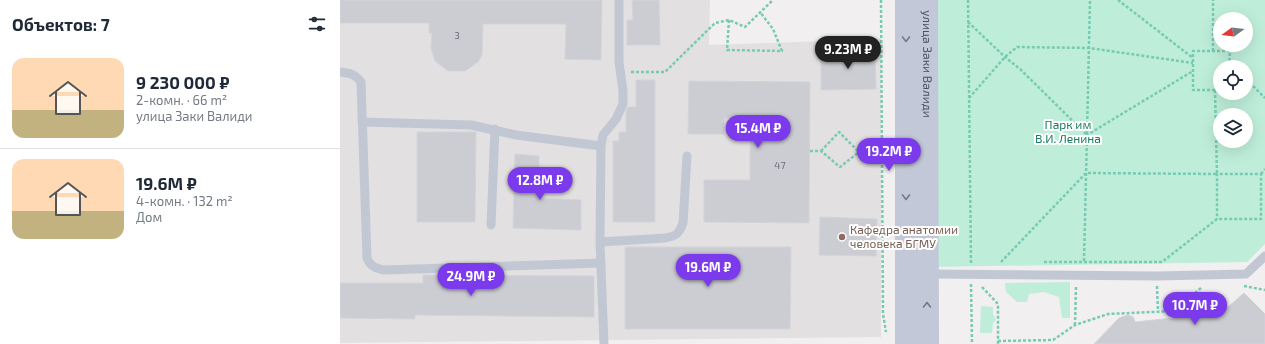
<!DOCTYPE html>
<html lang="ru">
<meta charset="utf-8">
<style>
:root{--surface:#fff;--page:#f6f6f7;--text:#1f2937;--muted:#747a83;--line:#e0e1e3;--accent:#7c3aed}
body{margin:0;font-family:"Exo 2",sans-serif;background:var(--page);color:var(--text);height:100vh;display:flex;flex-direction:column;font-size:15px;white-space:nowrap}
*{box-sizing:border-box;margin:0}
p{font-size:13px;color:var(--muted)}
.icon{flex:none;width:22px;height:22px;fill:none;stroke:currentColor;stroke-width:2;stroke-linecap:round;stroke-linejoin:round}
.map{position:relative;flex:1;overflow:hidden}
.details{display:flex;flex-direction:column;background:var(--surface);width:340px}
.details>*{flex:none}
.needle{width:26px;rotate:255deg}
.fabs{position:absolute;left:873px;top:12px;display:grid;gap:8px}
.fabs a{display:grid;place-items:center;width:40px;height:40px;border-radius:50%;background:var(--surface);box-shadow:0 4px 16px #0002;font-size:20px}
.price{position:absolute;translate:-50% -34px;padding:0 9px;border-radius:14px;background:var(--accent);color:#fff;font-size:13px;line-height:26px;filter:drop-shadow(0 1px 2px #0008)}
.price::after{content:'';position:absolute;left:50%;top:24px;width:12px;height:9px;margin-left:-6px;background:inherit;clip-path:polygon(0 0,100% 0,50% 100%)}
.price.selected{background:#222;color:#fff}
ul{padding:0;list-style:none}
li{display:flex;align-items:center;gap:12px;height:100px;padding:0 12px}
li+li{border-top:1px solid var(--line)}
li span{display:grid;place-items:center;flex:none;width:112px;height:80px;border-radius:12px;color:#555}
li>.icon{margin-inline-start:auto}
span .icon{width:48px;height:48px;fill:#fffc;stroke-width:1}
li b{font-size:17px}
h2{display:flex;justify-content:space-between;align-items:center;height:48px;padding:0 12px;font-size:17px}
main{display:flex;flex:1;min-height:0}
.map>svg:first-child{display:block}
.education{fill:#e2e0e1}
.green{fill:#beeeda;fill-rule:evenodd}
.building{fill:#cccdd3;stroke:#d3d3da}
.lines{fill:none;stroke-linecap:round;stroke-linejoin:round}
.path{stroke:#77cbb3;stroke-width:2.5;stroke-dasharray:3 2;stroke-linecap:butt}
.lane{stroke:#c2c8d3;stroke-width:9}
.secondary{stroke:#c2c8d7;stroke-width:22}
.oneway{stroke:#727987}
.education-dot{fill:#8d6e63;stroke:#fff;stroke-width:1.5}
.labels{text-anchor:middle;stroke-width:4;stroke-linejoin:round;paint-order:stroke}
.number-label{font-size:10px;fill:#686e7a}
.street-label{font-size:12px;fill:#474e5c;stroke:#fff}
.park-label{font-size:12px;fill:#197b5f;stroke:#fff}
.education-label{font-size:12px;fill:#785e54;stroke:#fff;text-anchor:start}
</style>
<main>
<section class="details">
<h2>Объектов: 7<svg class="icon" aria-label="filters" viewBox="0 0 24 24"><path d="M4 7h16M4 17h16"/><circle cx="9" cy="7" r="2"/><circle cx="15" cy="17" r="2"/></svg></h2>
<ul>
<li><span style="background:linear-gradient(#ffd9b3 65%,#c2b280 0)"><svg class="icon" aria-label="home" viewBox="0 0 24 24"><path d="M3 11l9-7 9 7M6 9v11h12V9"/></svg></span><div><b>9 230 000 ₽</b><p>2-комн. · 66 m²</p><p>улица Заки Валиди</p></div></li>
<li><span style="background:linear-gradient(#ffd9b3 65%,#c2b280 0)"><svg class="icon" aria-label="home" viewBox="0 0 24 24"><path d="M3 11l9-7 9 7M6 9v11h12V9"/></svg></span><div><b>19.6M ₽</b><p>4-комн. · 132 m²</p><p>Дом</p></div></li>
</ul>
</section>
<div class="map">
<svg width="925" height="344" viewBox="0 0 925 344">
<rect width="100%" height="100%" fill="#f1efef"/>
<path class="education" d="M0,0H370L369,45L541,39V337L0,343Z"/>
<path class="green" d="M595,0H925V244L907,262L591,267ZM880,19H906V45H880ZM880,67H906V93H880ZM880,115H906V141H880Z
M730,282V318H722L719,297L704,292L689,294L687,302H677L666,292L665,283Z
M641,306L653,307V314L656,320L653,323L652,333H640Z"/>
<path class="building" d="M0,0H262L261,60L225,59L226,24H143L142,55L138,62L125,71H108L95,61L91,48L92,33H89V23H0Z
M292,0H319L320,45H287V20H293Z
M535,49L536,89L481,90V50Z
M296,80H315V222H273V141H279V132H286V111L288,107H296Z
M349,81L470,82L469,223L364,222V180H410V118H384V134H348Z
M77,132H136L135,222H77Z
M175,154L199,156V198L241,200V230L173,228Z
M480,217L537,219L536,256L479,255Z
M285,247H451L450,329H285Z
M83,275L254,276V317L75,315V319L0,318V283H83Z
M863,293L875,305L888,307L904,293L925,314V344H754L779,318L788,315L793,317L795,322L833,318Z"/>
<g class="lines">
<path class="path" d="M541,0L543,314L546,332
M628,0L631,263
M778,0L853,58
M389,20L387,50L442,51L433,29L420,12
M628,22L665,57L680,69L747,135
M873,51V0
M291,72H325L375,23L389,20L405,27L433,0
M906,79L925,98
M880,90H853V51H890L889,67
M629,98L665,57L677,47L749,48L853,63
M747,134L750,0
M470,151H481L500,167L519,152L541,153
M481,151L499,132L519,152
M921,174L925,169
M744,261L747,135L853,71
M661,262L746,173L877,174L875,90
M704,262H822L877,219H921V174H877V219
M631,284L632,344
M817,286L818,312
M904,286L925,290
M642,287L658,304V344
M735,325L736,286
M658,341L713,340L735,325L768,314L834,311L862,287"/>
<path class="lane" d="M0,72C10,73 15,74 21,82L27,258C30,266 35,268 44,270L261,263
M22,122L131,125L176,135L261,146
M151,225L155,129
M260,242L325,238C336,236 339,234 343,223L347,156
M588,274L817,276L906,274L925,256
M264,344L260,242L261,146L263,135L276,119L283,104V91L279,62V0"/>
<g class="secondary">
<path d="M566,0V344"/>
<path id="s1" d="M587,0L588,344"/>
</g>
</g>
<defs><path id="oneway-chevron" d="M-2-3.5L2.5 0L-2 3.5" fill="none" stroke-width="1.6" stroke-linecap="round" stroke-linejoin="round"/></defs>
<g class="oneway">
<use href="#oneway-chevron" transform="translate(566 39) rotate(90)"/>
<use href="#oneway-chevron" transform="translate(566 197) rotate(90)"/>
<use href="#oneway-chevron" transform="translate(587 305) rotate(-90)"/>
</g>
<circle class="education-dot" cx="502" cy="237" r="4"/>
<g class="labels">
<g class="number-label">
<text x="117" y="39">3</text>
<text x="440" y="169">47</text>
</g>
<g class="street-label">
<text dy="4" stroke="none"><textPath href="#s1" startOffset="64">улица Заки Валиди</textPath></text>
</g>
<g class="park-label">
<text x="728" y="129">Парк им<tspan x="728" dy="14">В.И. Ленина</tspan></text>
</g>
<g class="education-label">
<text x="510" y="234">Кафедра анатомии<tspan x="510" dy="14">человека БГМУ</tspan></text>
</g>
</g>
</svg>
<div class="fabs">
<a><svg class="needle" viewBox="-14 -14 28 28"><path d="M0-13l5 13h-10z" fill="#e53935"/><path d="M0 13l5-13h-10z" fill="#747a83"/></svg></a>
<a><svg class="icon" aria-label="locate" viewBox="0 0 24 24"><circle cx="12" cy="12" r="6"/><path d="M12 2v4M12 18v4M2 12h4M18 12h4"/></svg></a>
<a><svg class="icon" aria-label="layers" viewBox="0 0 24 24"><path d="M12 4l9 5-9 5-9-5zM3 14l9 5 9-5"/></svg></a>
</div>
<b class="price selected" style="left:508px;top:70px">9.23M ₽</b>
<b class="price" style="left:418px;top:149px">15.4M ₽</b>
<b class="price" style="left:549px;top:172px">19.2M ₽</b>
<b class="price" style="left:200px;top:201px">12.8M ₽</b>
<b class="price" style="left:368px;top:288px">19.6M ₽</b>
<b class="price" style="left:131px;top:297px">24.9M ₽</b>
<b class="price" style="left:855px;top:326px">10.7M ₽</b>
</div>
</main>
